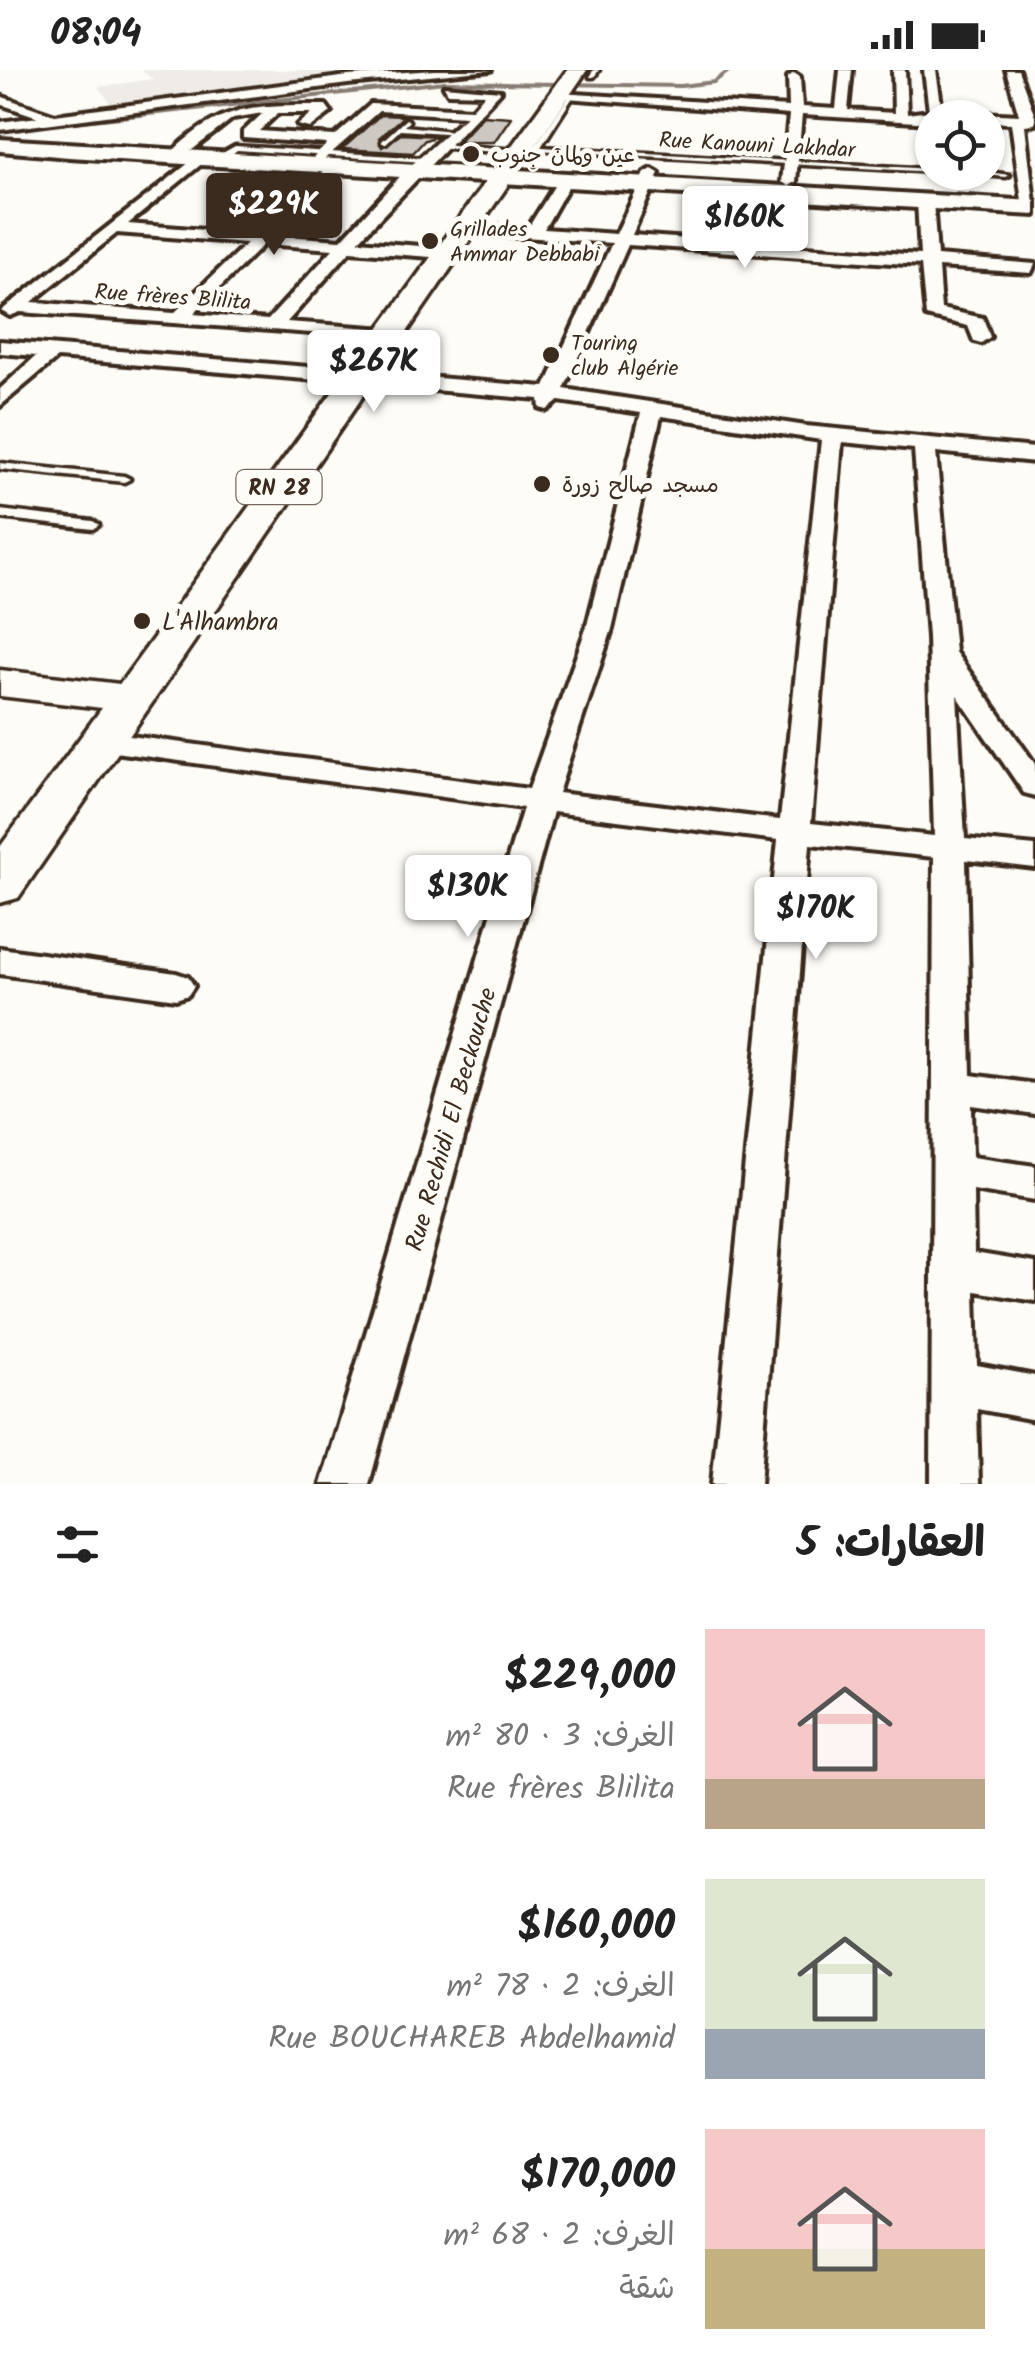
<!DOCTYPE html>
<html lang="ar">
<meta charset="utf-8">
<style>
:root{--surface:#fff;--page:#f2f2f2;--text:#222;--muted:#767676;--accent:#3b2a1e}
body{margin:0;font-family:Kalam,"Playpen Sans Arabic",sans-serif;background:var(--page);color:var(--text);direction:rtl;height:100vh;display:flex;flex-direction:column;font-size:38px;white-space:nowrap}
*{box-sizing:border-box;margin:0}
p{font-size:32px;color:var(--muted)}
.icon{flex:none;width:55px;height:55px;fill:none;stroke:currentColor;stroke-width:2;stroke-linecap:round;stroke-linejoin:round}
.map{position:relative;height:1414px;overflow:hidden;direction:ltr}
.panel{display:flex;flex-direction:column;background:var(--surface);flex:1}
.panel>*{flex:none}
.fabs{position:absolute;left:915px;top:30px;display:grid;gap:20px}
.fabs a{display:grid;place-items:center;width:90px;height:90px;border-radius:50%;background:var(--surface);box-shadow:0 2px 8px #0004;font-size:50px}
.price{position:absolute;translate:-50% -85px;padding:0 22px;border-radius:10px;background:#fff;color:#222;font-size:32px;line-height:65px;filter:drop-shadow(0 2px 5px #0008)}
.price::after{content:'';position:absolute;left:50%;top:60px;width:30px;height:22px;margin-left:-15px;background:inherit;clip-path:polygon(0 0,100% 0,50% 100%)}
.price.on{background:var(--accent);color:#fff}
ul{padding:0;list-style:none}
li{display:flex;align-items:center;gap:30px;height:250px;padding:0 50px}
li span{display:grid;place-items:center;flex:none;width:280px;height:200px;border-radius:0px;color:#555}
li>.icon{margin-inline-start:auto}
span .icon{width:120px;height:120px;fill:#fffc;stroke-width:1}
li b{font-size:42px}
h2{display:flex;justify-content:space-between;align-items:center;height:120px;padding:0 50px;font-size:42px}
.status{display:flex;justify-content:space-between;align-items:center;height:70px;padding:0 50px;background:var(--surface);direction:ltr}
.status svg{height:28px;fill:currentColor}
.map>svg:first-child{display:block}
.built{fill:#efece7}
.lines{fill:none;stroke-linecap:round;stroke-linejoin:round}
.stream{stroke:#887d74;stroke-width:4}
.building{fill:#cdc8c2;stroke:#3b2a1e;stroke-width:2.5}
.lane-casing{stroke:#3b2a1e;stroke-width:7}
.street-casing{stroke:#3b2a1e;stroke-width:8}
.secondary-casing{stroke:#3b2a1e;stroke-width:8}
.primary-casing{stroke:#3b2a1e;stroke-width:7}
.lane{fill:#fdfcf7;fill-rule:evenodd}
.street{fill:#fdfcf7;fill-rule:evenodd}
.secondary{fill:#fdfcf7;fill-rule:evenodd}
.primary{fill:#fdfcf7;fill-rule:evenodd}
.poi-dot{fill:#3b2a1e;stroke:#fdfcf7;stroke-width:4}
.labels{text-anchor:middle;stroke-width:10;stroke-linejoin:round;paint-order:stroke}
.far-street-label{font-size:22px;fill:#3b2a1e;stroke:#fdfcf7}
.far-poi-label{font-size:22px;fill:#3b2a1e;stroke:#fdfcf7;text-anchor:start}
.shield{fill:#fdfcf7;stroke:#75695f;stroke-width:2.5}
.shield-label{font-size:22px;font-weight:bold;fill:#3b2a1e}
.poi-label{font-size:25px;fill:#3b2a1e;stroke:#fdfcf7;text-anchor:start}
.street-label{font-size:25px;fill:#3b2a1e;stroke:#fdfcf7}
</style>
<div class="status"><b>08:04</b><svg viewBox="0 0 49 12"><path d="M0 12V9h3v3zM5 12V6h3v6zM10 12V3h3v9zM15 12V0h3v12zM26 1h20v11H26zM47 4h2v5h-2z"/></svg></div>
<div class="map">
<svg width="1035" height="1414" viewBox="0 0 1035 1414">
<rect width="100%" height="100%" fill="#fdfcf7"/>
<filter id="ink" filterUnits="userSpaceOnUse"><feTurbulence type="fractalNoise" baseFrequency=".01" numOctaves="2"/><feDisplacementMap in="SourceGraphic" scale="20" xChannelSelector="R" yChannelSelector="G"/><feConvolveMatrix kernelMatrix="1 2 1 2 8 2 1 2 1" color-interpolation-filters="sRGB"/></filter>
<g filter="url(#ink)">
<path class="built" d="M141,0H337L350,7L115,38L98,17L153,9Z"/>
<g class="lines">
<path class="stream" d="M0,60L445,12L681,16L714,12L730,0"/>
</g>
<path class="building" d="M380,45L404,46L379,68L382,77L401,64L438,66L425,70L413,83L342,79Z
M483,45L511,47L494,72H458Z"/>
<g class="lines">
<defs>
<path id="lane" d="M593,0H599L594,7H590Z
M570,25L573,27L541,77L932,99L935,102L517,79L519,76L534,77Z
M406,49L409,51L404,56L462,62L459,64L400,60L386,73H382V71Z
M439,74L517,80L521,82L517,84L437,77Z
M235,76L426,88L430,90L426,92L237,80L227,88H221V84Z
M951,102H988L1010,105L1006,107Z
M0,393L124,406L130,409L124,412L0,399Z
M0,440L93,451L99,455L93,459L0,448Z"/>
<path id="street" d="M435,0H491L348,14L0,60V52L38,47L0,34V26L55,45L348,6Z
M840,0H852L848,40L894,43L893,0H905L907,44L929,41L924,0H936L942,41L1019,45L1006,0H1018L1035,46V54L1025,55L1035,142L1023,138L1011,53L988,52V48H932V53L802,45L796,112L789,116L782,112L789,45L553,27L559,23L789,37L788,7L794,3L800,7L802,37L836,39Z
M444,16L501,21L358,171L445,178L453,183L445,188L350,181L287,252L387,259L396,265L394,269L20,242L10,246L1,241L199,85L204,92L128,154L256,164L338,89L343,96L273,165L341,170L407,99L466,46L379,41L312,100L305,96L327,74L243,68V62L263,43L233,48L178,91L166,88C221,32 254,35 326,35L331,42L310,58L298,55L312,43H278L259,61L335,66L371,34L472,39L485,24L448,23ZM117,163L247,173L174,243L32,232ZM264,174L333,179L268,250L193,244Z
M652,99L659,103L632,165L920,185L917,131L925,126L933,131L937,186L1035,194L1031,203L938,197L941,239L983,248L990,267L981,273L974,271L968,256L926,246L921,195L628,175L564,319L806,356L1035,378V392L936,382L955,582L1035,694V726L1024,723L957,625L965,769L1035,776V798L966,790L971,1005L1035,1014V1044L971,1035L972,1087L1035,1096V1130L973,1120L974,1183L1035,1193V1231L975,1221L977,1295L1035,1306V1350L977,1339L979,1414H931L934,787L810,774L760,1414H712L778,770L553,742L369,1414H321L523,738L100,680L85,671L100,662L529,719L586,559L641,343L559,331L547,340L540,338L539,329L57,288L0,336V319L36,286L0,283V271L545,317L612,173L463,163L455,158L463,153L528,158L561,105L566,104L573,108L544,159L616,164L645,103ZM661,346L821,370L780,750L558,723L612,559ZM842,372L914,379L928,567L934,766L811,753Z
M0,878L176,903L188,907L194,916L188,925L176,929L0,904Z"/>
<path id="secondary" d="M0,69L1035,131V145L69,87L0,81Z"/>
<path id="primary" d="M567,0H587L18,828L0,833V777L102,638L0,626V600L120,614Z"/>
</defs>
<use href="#lane" class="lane-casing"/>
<use href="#street" class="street-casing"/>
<use href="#secondary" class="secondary-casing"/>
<use href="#primary" class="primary-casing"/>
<use href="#lane" class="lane"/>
<use href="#street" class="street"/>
<use href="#secondary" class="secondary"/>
<use href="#primary" class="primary"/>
</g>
</g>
<g class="poi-dot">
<circle cx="471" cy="84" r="10"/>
<circle cx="430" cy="171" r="10"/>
<circle cx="551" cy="285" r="10"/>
<circle cx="542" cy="414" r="10"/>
<circle cx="142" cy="551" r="10"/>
</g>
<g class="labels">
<g class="far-street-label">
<text transform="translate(757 74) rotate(3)" y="8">Rue Kanouni Lakhdar</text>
<text transform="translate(173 226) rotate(4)" y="8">Rue frères Blilita</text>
</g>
<g class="far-poi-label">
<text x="491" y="92">عين ولمان جنوب</text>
<text x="450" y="166">Grillades<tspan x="450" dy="25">Ammar Debbabi</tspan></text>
<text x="571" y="280">Touring<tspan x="571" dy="25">club Algérie</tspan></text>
<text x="562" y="422">مسجد صالح زورة</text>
</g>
<rect class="shield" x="236.5" y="400" width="85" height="34" rx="8"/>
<g class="shield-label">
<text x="279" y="425">RN 28</text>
</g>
<g class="poi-label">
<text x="162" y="560">L'Alhambra</text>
</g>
<g class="street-label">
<text transform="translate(450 1049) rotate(-74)" y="9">Rue Rechidi El Beckouche</text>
</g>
</g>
</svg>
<div class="fabs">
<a><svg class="icon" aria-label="locate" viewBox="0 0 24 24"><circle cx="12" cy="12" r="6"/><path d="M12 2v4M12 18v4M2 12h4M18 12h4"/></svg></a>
</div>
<b class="price on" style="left:274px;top:188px">$229K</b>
<b class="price" style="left:745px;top:201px">$160K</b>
<b class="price" style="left:374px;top:345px">$267K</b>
<b class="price" style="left:468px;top:870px">$130K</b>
<b class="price" style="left:816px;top:892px">$170K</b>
</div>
<section class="panel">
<h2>العقارات: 5<svg class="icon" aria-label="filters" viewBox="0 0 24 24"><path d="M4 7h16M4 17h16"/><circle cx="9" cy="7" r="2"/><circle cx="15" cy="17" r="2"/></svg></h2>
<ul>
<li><span style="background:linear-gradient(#f6c9c9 75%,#b9a48a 0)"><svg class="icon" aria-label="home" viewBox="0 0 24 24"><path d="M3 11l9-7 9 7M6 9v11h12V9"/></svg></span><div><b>$229,000</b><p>الغرف: 3 · 80 m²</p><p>Rue frères Blilita</p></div></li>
<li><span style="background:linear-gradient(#dfe7d0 75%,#9aa5b1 0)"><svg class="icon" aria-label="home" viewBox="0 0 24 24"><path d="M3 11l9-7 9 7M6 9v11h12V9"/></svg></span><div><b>$160,000</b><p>الغرف: 2 · 78 m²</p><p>Rue BOUCHAREB Abdelhamid</p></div></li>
<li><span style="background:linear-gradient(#f6c9c9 60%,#c2b280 0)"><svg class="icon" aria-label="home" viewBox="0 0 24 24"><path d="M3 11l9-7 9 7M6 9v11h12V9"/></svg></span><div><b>$170,000</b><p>الغرف: 2 · 68 m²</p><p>شقة</p></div></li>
</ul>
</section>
